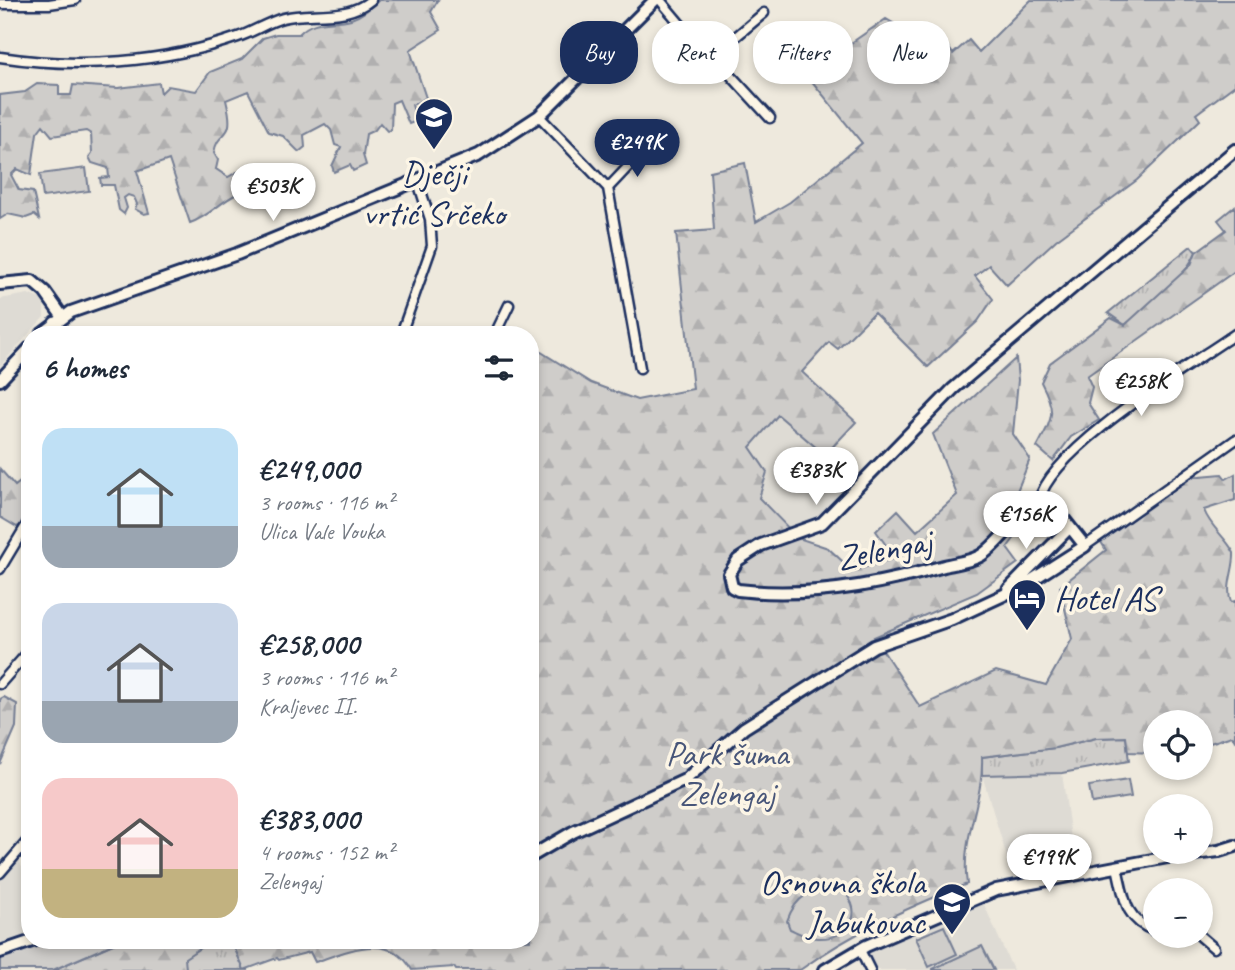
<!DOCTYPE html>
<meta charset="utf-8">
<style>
:root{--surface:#fff;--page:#f2f2f3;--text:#1f2937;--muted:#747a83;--accent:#1b2f5e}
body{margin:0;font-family:Caveat,sans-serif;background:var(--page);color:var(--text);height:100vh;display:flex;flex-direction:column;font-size:26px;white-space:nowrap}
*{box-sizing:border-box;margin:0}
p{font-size:23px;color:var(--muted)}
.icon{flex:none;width:38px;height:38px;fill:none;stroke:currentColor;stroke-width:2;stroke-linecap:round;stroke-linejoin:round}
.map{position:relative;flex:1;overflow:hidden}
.panel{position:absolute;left:21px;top:326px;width:518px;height:623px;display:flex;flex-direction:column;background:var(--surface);border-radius:28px;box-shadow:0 4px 10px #0003}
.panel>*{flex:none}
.top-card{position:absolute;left:560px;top:21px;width:569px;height:63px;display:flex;gap:14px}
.fabs{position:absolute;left:1143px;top:710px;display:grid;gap:14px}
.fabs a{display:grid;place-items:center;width:70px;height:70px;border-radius:50%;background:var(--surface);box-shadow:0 4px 10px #0003;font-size:35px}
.price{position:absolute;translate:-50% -60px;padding:0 16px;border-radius:24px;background:#fff;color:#222;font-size:23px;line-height:46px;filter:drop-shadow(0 2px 4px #0008)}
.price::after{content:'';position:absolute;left:50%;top:42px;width:21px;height:16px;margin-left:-10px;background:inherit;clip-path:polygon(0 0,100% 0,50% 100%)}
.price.selected{background:var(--accent);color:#fff}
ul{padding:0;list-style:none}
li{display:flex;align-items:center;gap:21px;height:175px;padding:0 21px}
li span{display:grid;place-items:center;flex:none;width:196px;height:140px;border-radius:21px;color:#555}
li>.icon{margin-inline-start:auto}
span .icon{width:84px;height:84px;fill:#fffc;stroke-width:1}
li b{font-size:30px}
h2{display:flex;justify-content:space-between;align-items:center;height:84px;padding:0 21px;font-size:30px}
.tag{padding:0 24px;border-radius:28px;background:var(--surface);box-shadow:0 4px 10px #0003;font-size:24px;line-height:63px}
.tag.selected{background:var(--accent);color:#fff}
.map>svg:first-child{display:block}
.built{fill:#dedbd4}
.grass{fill:url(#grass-tufts);stroke:#757e94;stroke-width:2}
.forest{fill:url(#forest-firs);stroke:#757e94;stroke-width:2}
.green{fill:#cfcdca;stroke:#757e94;stroke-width:2}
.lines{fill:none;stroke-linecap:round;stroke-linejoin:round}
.street-casing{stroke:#1b2f5e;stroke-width:13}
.secondary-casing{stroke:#1b2f5e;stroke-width:16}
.street{stroke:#fcf5e5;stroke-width:8}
.secondary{stroke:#fcf5e5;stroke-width:10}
.labels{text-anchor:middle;stroke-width:7;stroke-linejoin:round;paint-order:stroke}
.poi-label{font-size:35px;fill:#1b2f5e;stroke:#fcf5e5}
.street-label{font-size:35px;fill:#1b2f5e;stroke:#fcf5e5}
.park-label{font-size:35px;fill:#485679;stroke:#fcf5e5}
</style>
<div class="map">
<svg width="1235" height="970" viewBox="0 0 1235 970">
<defs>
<pattern id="grass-tufts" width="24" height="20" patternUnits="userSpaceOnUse" patternTransform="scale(1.75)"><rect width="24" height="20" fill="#cfcdca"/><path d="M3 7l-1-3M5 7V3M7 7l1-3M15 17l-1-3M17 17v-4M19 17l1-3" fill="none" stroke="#b1b0b0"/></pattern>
<pattern id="forest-firs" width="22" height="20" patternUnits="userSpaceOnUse" patternTransform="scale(1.75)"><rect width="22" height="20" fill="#cfcdca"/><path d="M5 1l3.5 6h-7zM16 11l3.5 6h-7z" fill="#b1b0b0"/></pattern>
</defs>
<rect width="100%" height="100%" fill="#eee9dd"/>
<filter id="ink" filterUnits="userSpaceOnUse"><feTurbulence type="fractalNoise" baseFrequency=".0143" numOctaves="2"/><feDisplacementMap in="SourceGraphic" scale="14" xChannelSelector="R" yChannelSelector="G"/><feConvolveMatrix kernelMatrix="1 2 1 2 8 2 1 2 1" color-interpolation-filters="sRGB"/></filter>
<g filter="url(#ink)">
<path class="built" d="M28,294L40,299L44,304V317L0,366V299Z
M778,415L825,455L852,486L814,520L789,530L758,498L750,447Z
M1062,773L1075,867L1013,877L982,775Z
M19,860L30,889V936L0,947V877Z
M983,902L1013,970H875L868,953Z"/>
<path class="grass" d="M1191,246L1196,252C1184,281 1149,305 1125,325L1108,313Z
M1126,737L1129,761L1062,773L982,775L981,757L1055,748L1096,738Z
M212,940H231L244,969L249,970H186L184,958Z"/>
<path class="forest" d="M379,0H438L431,12L441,30L410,50L426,98L412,105L417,121L409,124L399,100L392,103L391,130L387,131L380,123L375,130L366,134L363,155L366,165L353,171L350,165L334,172L332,166L341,147L335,145L331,130L325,124L304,135L305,147L299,152L283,136L269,132L248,91L226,100C237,143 218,127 214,153L218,160L216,169L228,177L237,172H254L255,177L245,190L239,187L237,194C220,202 208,217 190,223L169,160L137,171L149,213L144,214L135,209L137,204L134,197L128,195L124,198L127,208L124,214L119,210L114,185H101L100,178L109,177L108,168L92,163L89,157L92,153L91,134L86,131L52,136L43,125L37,133L31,175L17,169L11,175L19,190L33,192L39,219L34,215L26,218L8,214L0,219V95L25,92L37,84L59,85V95H71L73,85L118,88L159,83L161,93L168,86L196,91L210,72L242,59L263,38L276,34H299C313,18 332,24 351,19C362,16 371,7 379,0Z
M1031,0H1235V85L1196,114L1200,120L1137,180L1056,240L1007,285L989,265L975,276L993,299L978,321L928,367L874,313L838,349L829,342L802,372L856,422L825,455L778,415L750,447L767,472L759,498L798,538L828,548L853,571L895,558L876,531L898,510L917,531L957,495L933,434L1016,358L1018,380L1013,434L1030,459L1015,496L1016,536L1007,548L1018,563L977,593L874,637L920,707L996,671L1046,685L1072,639L1060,587L1106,550L1101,542L1189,477L1222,474L1226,479L1235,474V500L1204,510C1210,527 1226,537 1234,553C1235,569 1225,585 1231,602L1235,601V741L1232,736L1207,744L1204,733L1201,734L1200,723H1155V753L1128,752L1126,737L1096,738L1055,748L982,757C984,801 960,839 967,884C909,907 851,933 800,970H456L454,967L412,970C390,931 348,951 315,962L310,952L279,960L277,958L244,970L231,940H530V345L591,383L637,400L693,389L676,233L714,230L710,171L745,163L756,222L790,202L862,143L806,74L886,19L903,29L922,57L944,41L953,54L969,40L979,52Z
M1235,206V271L1087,376L1092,387L1088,403L1099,420L1071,437L1053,461L1037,447C1053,417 1057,413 1041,382L1050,363L1111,318L1125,325L1191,265L1196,252L1226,230L1218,220Z
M0,469L15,486L30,474V520L17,527L0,517Z
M4,697L17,704L16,727L0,764V699Z
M122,940H212L185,958L186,970H53Z"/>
<path class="green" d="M86,168L89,191L43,197L40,174Z
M1128,780L1131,797L1092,803L1089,786Z
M837,886C868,908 852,940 817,938C808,938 799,933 790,929L787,921C796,895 812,889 837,886Z
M944,926L957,954L929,967L916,938Z
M50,940H122L53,970H0V956Z
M982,946L994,970H933V969Z"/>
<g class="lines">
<defs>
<path id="street" d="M660,0L697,44L713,56L764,13
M0,4H49L75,0
M713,56L770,118
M0,57C79,69 163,63 238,37C253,32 268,22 283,18C311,11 346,21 371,0
M539,116L608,188L640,368
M608,188L644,150
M54,322L62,334
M401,334L432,246L430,219L418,182
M495,334L509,305
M1039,501C1050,449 1189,366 1235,334
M1085,546L1235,440
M0,569L30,519
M0,684L30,650
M1117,867C1124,896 1124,920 1155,931
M0,873L30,838
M1200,936L1214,948
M860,950L870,970"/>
<path id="secondary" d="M0,284L32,281L45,292L62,316
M42,334L71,312L237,254L479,155L539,116L655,0
M0,380L30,348
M1008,590L1070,527
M530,857L573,832L685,780L744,728L874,646L952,619L1021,587L1085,546L1054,507L1043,501C1023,504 1001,544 980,556C969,562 955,563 944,566C880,585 805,598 738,590L732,587L729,574L738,560L761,545L822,523L953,389L1235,150
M0,952L35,940
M825,970L866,946L996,890L1168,857L1219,851L1235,846"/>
</defs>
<use href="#street" class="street-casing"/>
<use href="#secondary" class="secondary-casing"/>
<use href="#street" class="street"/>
<use href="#secondary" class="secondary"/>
</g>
</g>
<defs>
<symbol id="school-pin" viewBox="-11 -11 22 30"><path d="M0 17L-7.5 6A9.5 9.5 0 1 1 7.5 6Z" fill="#1b2f5e" stroke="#fcf5e5"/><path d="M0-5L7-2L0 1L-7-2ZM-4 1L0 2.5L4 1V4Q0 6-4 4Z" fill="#fff"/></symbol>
<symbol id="hotel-pin" viewBox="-11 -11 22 30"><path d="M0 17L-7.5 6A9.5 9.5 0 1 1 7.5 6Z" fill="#1b2f5e" stroke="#fcf5e5"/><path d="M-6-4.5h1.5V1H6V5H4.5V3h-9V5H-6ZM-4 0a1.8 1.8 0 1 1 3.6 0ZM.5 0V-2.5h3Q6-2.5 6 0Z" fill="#fff"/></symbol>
</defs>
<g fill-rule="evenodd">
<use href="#school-pin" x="412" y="95" width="44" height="60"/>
<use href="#hotel-pin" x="1005" y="576" width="44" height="60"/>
<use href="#school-pin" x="930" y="880" width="44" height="60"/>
</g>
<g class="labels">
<g class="poi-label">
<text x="434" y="185">Dječji<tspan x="434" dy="40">vrtić Srčeko</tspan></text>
<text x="1054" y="610" text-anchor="start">Hotel AS</text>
<text x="925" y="894" text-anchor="end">Osnovna škola<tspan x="925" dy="40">Jabukovac</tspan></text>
</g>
<g class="street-label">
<text transform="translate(884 549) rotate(-11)" y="12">Zelengaj</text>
</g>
<g class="park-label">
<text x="727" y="765">Park šuma<tspan x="727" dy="40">Zelengaj</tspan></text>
</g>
</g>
</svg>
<div class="fabs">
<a><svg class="icon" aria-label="locate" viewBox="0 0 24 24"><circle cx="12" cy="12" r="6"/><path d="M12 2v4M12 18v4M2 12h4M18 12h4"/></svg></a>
<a>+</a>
<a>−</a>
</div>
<b class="price selected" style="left:637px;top:179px">€249K</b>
<b class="price" style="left:273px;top:223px">€503K</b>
<b class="price" style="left:1141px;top:418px">€258K</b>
<b class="price" style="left:816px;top:507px">€383K</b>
<b class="price" style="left:1026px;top:551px">€156K</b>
<b class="price" style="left:1049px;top:894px">€199K</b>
<div class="top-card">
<a class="tag selected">Buy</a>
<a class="tag">Rent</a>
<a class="tag">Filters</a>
<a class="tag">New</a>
</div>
<section class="panel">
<h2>6 homes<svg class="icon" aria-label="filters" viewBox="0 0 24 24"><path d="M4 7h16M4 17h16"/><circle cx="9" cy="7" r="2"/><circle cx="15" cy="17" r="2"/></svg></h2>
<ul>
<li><span style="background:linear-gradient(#bfe0f5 70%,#9aa5b1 0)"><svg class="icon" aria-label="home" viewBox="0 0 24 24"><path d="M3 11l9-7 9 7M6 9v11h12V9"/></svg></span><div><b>€249,000</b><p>3 rooms · 116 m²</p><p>Ulica Vale Vouka</p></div></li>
<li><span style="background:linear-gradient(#c9d6e8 70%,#9aa5b1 0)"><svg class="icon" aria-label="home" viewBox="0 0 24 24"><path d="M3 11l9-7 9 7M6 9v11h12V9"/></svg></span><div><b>€258,000</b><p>3 rooms · 116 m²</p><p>Kraljevec II.</p></div></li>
<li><span style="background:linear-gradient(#f6c9c9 65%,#c2b280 0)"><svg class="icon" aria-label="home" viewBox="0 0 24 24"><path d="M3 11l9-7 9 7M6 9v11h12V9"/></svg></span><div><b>€383,000</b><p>4 rooms · 152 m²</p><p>Zelengaj</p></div></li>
</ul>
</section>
</div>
